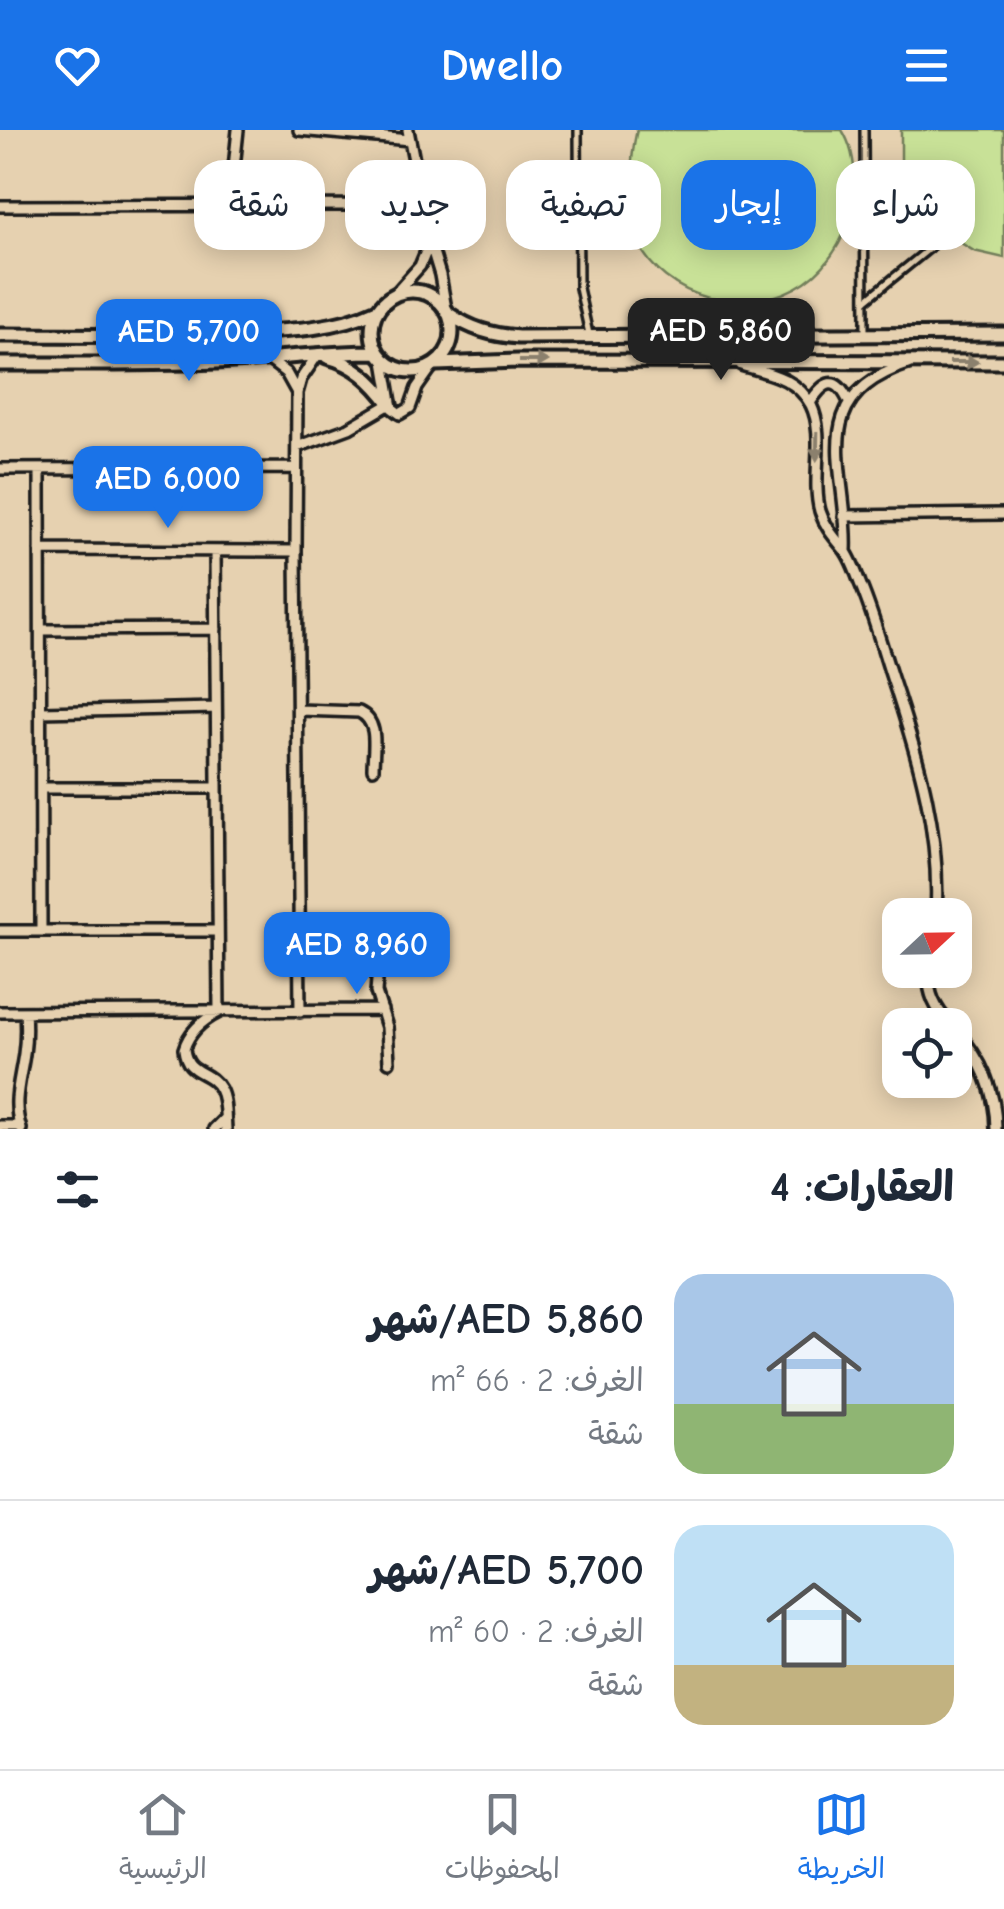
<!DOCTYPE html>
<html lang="ar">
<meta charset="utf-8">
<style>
:root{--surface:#fff;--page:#f2f2f3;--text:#1f2937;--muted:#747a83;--line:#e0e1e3;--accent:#1a73e8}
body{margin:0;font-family:"Comic Neue","Playpen Sans Arabic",sans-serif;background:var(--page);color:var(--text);direction:rtl;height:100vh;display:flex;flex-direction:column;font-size:38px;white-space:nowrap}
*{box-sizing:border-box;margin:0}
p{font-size:32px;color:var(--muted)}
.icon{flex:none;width:55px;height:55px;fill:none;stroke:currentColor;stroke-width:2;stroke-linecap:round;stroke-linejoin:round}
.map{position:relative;height:999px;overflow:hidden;direction:ltr}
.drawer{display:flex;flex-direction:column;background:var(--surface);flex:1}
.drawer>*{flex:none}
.banner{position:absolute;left:30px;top:30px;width:945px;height:90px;direction:rtl;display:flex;gap:20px}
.needle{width:65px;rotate:68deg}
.tools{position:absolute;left:882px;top:768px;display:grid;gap:20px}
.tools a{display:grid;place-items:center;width:90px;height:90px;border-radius:20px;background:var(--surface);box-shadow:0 5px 25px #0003;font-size:50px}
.price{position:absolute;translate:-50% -85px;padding:0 22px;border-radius:20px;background:var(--accent);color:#fff;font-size:32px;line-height:65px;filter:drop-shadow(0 2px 5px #0008)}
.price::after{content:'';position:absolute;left:50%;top:60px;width:30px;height:22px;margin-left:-15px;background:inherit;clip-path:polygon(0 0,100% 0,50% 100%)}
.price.active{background:#222;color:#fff}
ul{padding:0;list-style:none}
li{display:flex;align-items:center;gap:30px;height:250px;padding:0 50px}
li+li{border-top:2px solid var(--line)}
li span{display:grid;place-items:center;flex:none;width:280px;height:200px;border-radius:30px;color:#555}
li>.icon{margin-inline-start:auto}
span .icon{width:120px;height:120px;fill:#fffc;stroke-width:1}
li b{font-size:42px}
h2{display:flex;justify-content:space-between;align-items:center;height:120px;padding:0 50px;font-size:42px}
.tag{padding:0 35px;border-radius:30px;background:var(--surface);box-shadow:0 5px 25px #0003;font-size:35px;line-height:90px}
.tag.active{background:var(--accent);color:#fff}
header{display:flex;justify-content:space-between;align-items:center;height:130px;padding:0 50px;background:var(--accent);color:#fff;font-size:45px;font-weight:700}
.tab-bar{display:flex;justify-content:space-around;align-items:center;height:140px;border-top:2px solid var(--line);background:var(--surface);font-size:28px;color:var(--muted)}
.tab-bar a{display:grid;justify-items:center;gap:5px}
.tab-bar .active{color:var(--accent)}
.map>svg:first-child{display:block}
.green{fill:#c8e197;stroke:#727e5a;stroke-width:2.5}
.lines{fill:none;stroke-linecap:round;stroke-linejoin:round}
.service-casing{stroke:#1c1c1c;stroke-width:12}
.minor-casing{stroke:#1c1c1c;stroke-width:16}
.tertiary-casing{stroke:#1c1c1c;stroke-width:19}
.service{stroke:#e6d1b0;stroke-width:5}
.minor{stroke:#e6d1b0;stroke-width:9}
.tertiary{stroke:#e6d1b0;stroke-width:11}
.oneway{fill:#8b806d}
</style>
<header><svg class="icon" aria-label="menu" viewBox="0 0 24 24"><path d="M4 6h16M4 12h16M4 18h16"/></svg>Dwello<svg class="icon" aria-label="heart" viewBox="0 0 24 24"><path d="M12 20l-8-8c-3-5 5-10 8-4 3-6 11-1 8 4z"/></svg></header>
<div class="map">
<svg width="1004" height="999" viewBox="0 0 1004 999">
<rect width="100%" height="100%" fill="#e6d1b0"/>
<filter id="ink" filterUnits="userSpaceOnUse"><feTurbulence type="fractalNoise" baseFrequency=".01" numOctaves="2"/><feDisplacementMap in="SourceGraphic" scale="20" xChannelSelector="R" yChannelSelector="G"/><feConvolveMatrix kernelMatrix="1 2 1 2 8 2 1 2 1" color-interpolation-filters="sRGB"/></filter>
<g filter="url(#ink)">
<path class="green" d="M637,0H842C854,19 856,45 854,67C850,99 833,133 805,152C749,190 663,172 635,107C626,86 631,23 637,0Z
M901,0H1004V128L974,121L940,100L915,69L901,31Z"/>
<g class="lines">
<defs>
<path id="service" d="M578,0L579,158L589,204
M864,0L865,202
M865,171L930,118"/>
<path id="minor" d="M299,0L410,10
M408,0L430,112L440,145L446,179
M230,75L238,0
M0,76L353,75L422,72
M395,164L420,136L430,112
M268,229L286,243L296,261
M384,231L392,278L400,284L410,278L417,258L431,238
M741,235C768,243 797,248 811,275C826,305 811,348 820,381C825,397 834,407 844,419C851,428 856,442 860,453C874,486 883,521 894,554C919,630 941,704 936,785
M810,273C824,251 836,244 849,272
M297,317L349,298L390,274
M0,339L296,338
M40,339L41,800
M844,386L1004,384
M40,420L296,421
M215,421L219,882C203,890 189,902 184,919C187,946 209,939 220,959C226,970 225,987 226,999
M846,421C850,343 802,268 908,234
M41,500L216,499
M299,580L359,582C380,592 373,618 373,639
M41,582L216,578
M41,658H217
M0,801H218
M381,802L376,862L387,897L389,932
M929,840C927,863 935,879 951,895
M0,882L382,880
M300,882L296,421L297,263L301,249L318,224
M955,899C980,927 996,961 996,999
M0,996H20
M21,999C12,972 20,952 24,924C26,910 26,896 25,882
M214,999L225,988"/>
<path id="tertiary" d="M372 201a40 40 0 1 1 80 0a40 40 0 1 1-80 0Z
M449,184C471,199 492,205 518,207L1004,204
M0,205C78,205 155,207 233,203C282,201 332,201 377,180
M327,227C355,234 373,251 390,274
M0,234C72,234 144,235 216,232C270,230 323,222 377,222
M436,234L518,231L1004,232"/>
</defs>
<use href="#service" class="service-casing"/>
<use href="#minor" class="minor-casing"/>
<use href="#tertiary" class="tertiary-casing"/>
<use href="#service" class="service"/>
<use href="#minor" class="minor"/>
<use href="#tertiary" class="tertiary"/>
</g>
<defs><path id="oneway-solid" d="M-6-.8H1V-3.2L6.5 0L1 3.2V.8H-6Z" transform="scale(2.5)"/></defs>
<g class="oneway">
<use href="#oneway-solid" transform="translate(534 231)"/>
<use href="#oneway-solid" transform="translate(964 232)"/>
<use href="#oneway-solid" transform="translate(817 316) rotate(91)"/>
</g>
</g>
</svg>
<div class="tools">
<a><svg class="needle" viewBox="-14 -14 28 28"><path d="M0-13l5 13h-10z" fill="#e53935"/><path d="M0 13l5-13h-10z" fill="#747a83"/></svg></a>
<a><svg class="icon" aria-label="locate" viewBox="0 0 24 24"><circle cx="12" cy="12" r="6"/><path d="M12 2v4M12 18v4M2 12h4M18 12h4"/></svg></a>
</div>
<b class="price active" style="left:721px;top:253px">AED 5,860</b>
<b class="price" style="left:189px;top:254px">AED 5,700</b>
<b class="price" style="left:168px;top:401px">AED 6,000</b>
<b class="price" style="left:357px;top:867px">AED 8,960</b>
<div class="banner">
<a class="tag">شراء</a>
<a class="tag active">إيجار</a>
<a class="tag">تصفية</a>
<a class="tag">جديد</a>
<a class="tag">شقة</a>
</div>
</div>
<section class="drawer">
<h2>العقارات: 4<svg class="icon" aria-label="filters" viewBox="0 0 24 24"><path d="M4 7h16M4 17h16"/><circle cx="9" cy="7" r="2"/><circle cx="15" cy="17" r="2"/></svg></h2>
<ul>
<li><span style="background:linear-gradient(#a9c7e8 65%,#8fb573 0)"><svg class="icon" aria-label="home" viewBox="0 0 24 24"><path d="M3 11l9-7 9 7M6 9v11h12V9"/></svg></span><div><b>AED 5,860/شهر</b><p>الغرف: 2 · 66 m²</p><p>شقة</p></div></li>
<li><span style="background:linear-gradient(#bfe0f5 70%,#c2b280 0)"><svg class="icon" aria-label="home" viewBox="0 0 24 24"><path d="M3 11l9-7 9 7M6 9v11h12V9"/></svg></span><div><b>AED 5,700/شهر</b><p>الغرف: 2 · 60 m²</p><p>شقة</p></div></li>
</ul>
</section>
<nav class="tab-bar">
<a class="active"><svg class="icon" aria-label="map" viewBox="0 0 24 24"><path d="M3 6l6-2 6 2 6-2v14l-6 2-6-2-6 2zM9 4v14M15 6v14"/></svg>الخريطة</a>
<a><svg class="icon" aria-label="saved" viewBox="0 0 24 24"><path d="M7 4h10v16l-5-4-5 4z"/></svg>المحفوظات</a>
<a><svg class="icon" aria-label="home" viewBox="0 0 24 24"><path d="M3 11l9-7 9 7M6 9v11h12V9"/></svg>الرئيسية</a>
</nav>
